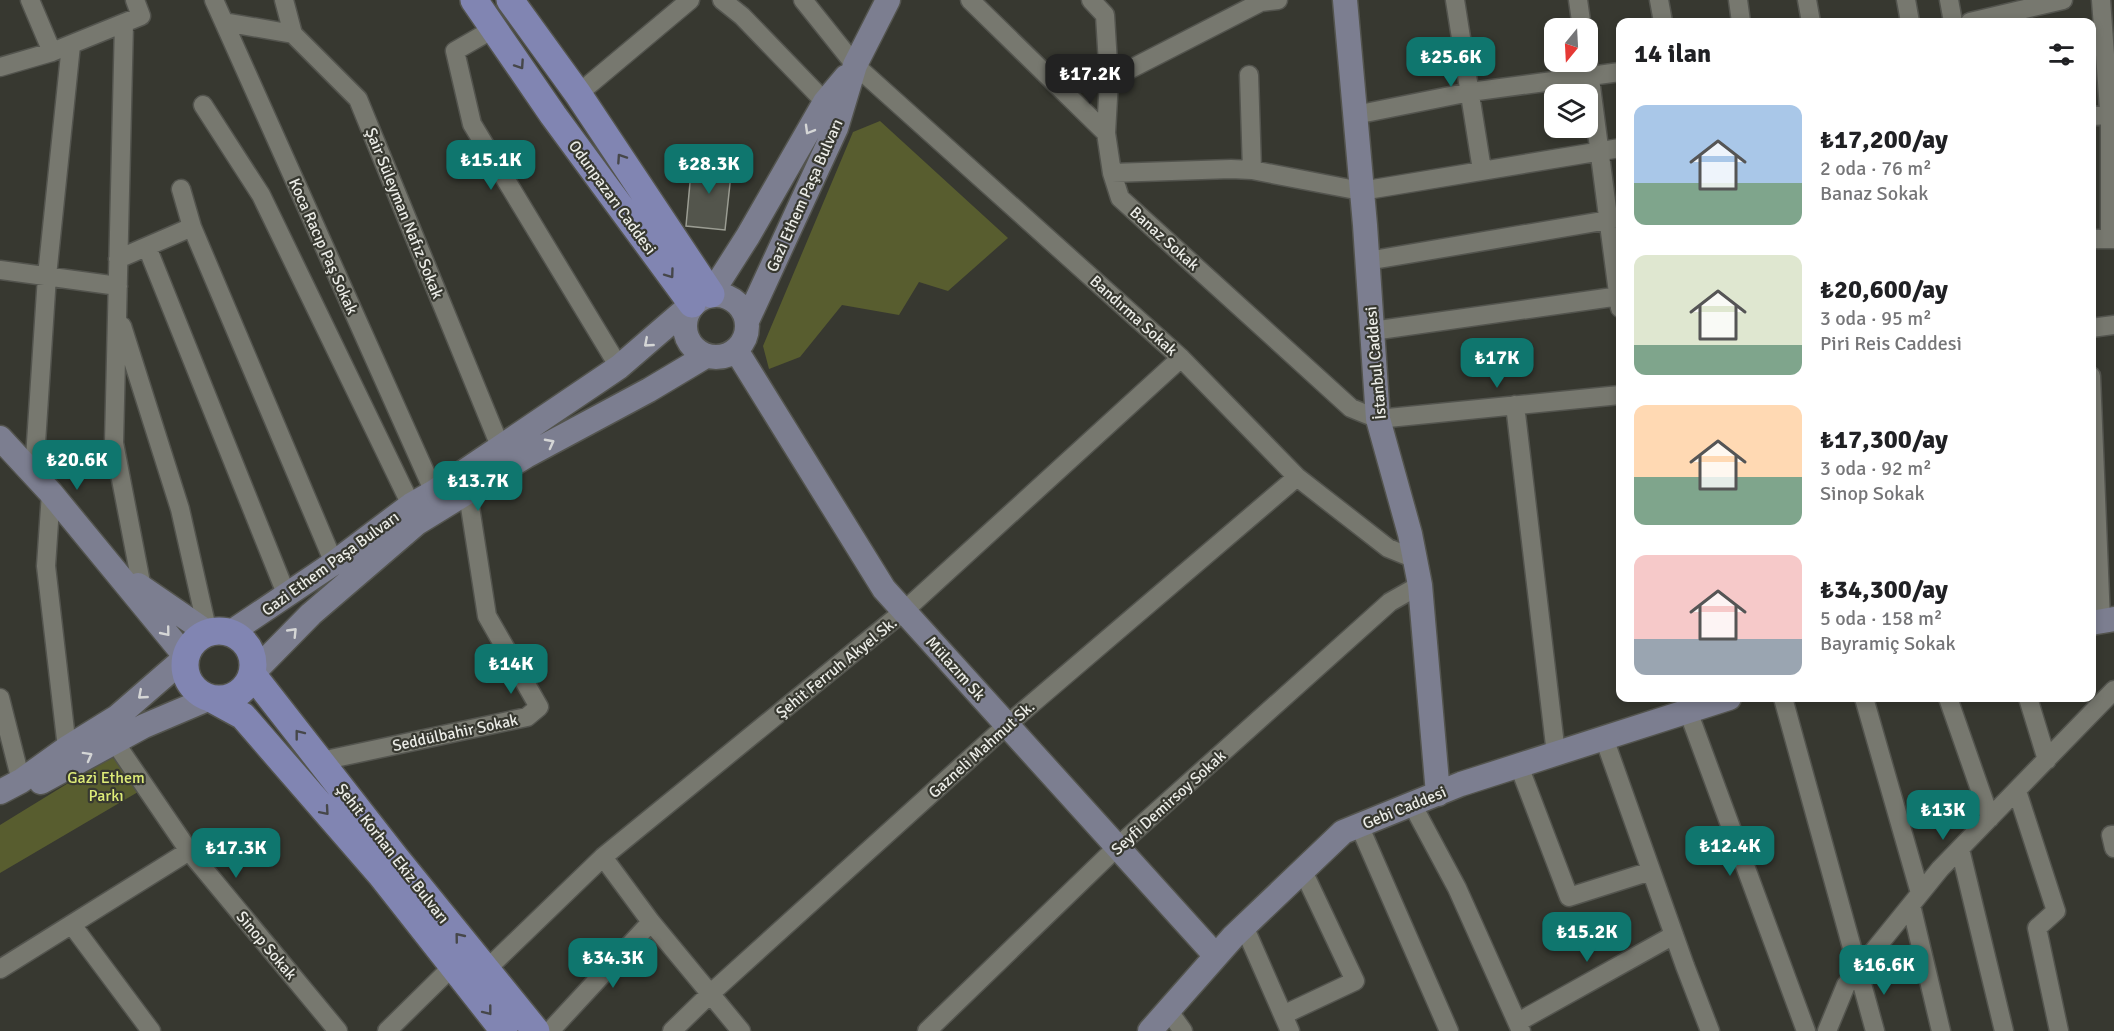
<!DOCTYPE html>
<html lang="tr">
<meta charset="utf-8">
<style>
:root{--surface:#fff;--page:#f2f2f2;--text:#202124;--muted:#757577;--accent:#0f766e}
body{margin:0;font-family:Signika,sans-serif;background:var(--page);color:var(--text);height:100vh;display:flex;flex-direction:column;font-size:22px;white-space:nowrap}
*{box-sizing:border-box;margin:0}
p{font-size:20px;color:var(--muted)}
.icon{flex:none;width:33px;height:33px;fill:none;stroke:currentColor;stroke-width:2;stroke-linecap:round;stroke-linejoin:round}
.map{position:relative;flex:1;overflow:hidden}
.side{position:absolute;left:1616px;top:18px;width:480px;height:684px;display:flex;flex-direction:column;background:var(--surface);border-radius:12px;box-shadow:0 3px 9px #0003}
.side>*{flex:none}
.needle{width:39px;rotate:198deg}
.tools{position:absolute;left:1544px;top:18px;display:grid;gap:12px}
.tools a{display:grid;place-items:center;width:54px;height:54px;border-radius:12px;background:var(--surface);box-shadow:0 3px 9px #0003;font-size:30px}
.price{position:absolute;translate:-50% -51px;padding:0 14px;border-radius:12px;background:var(--accent);color:#fff;font-size:20px;line-height:39px;filter:drop-shadow(0 2px 3px #0008)}
.price::after{content:'';position:absolute;left:50%;top:36px;width:18px;height:14px;margin-left:-9px;background:inherit;clip-path:polygon(0 0,100% 0,50% 100%)}
.price.on{background:#222;color:#fff}
ul{padding:0;list-style:none}
li{display:flex;align-items:center;gap:18px;height:150px;padding:0 18px}
li span{display:grid;place-items:center;flex:none;width:168px;height:120px;border-radius:12px;color:#555}
li>.icon{margin-inline-start:auto}
span .icon{width:72px;height:72px;fill:#fffc;stroke-width:1}
li b{font-size:26px}
h2{display:flex;justify-content:space-between;align-items:center;height:72px;padding:0 18px;font-size:26px}
.map>svg:first-child{display:block}
.green{fill:#585d2f}
.building{fill:#53554c;stroke:#9b9d93;stroke-width:1.5}
.lines{fill:none;stroke-linecap:round;stroke-linejoin:round}
.street-casing{stroke:#53544e;stroke-width:21}
.secondary-casing{stroke:#53544e;stroke-width:27}
.primary-casing{stroke:#53544e;stroke-width:30}
.street{stroke:#77786f;stroke-width:18}
.secondary{stroke:#7c7e90;stroke-width:24}
.primary{stroke:#8185b2;stroke-width:27}
.oneway{stroke:#46474a}
.oneway2{stroke:#d5d6d6}
.labels{text-anchor:middle;stroke-width:4.5;stroke-linejoin:round;paint-order:stroke}
.street-label{font-size:16px;fill:#ebece7;stroke:#373830}
.park-label{font-size:16px;fill:#deec78;stroke:#373830}
</style>
<div class="map">
<svg width="2114" height="1031" viewBox="0 0 2114 1031">
<rect width="100%" height="100%" fill="#373830"/>
<path class="green" d="M880,121L1008,238L948,291L919,282L899,315L842,305L800,357L769,369L763,346L853,132Z
M114,755L138,792L0,873V825Z"/>
<path class="building" d="M692,161L732,165L725,230L686,226Z"/>
<g class="lines">
<defs>
<path id="street" d="M30,0L52,52
M214,0L434,492
M284,0L293,34L358,99L500,446
M722,0L742,16L825,102
M803,0L855,65L1181,358L1297,477L1388,548L1415,559
M970,0L1106,133L1112,173L1120,198L1351,408L1378,419L1620,395
M1091,0L1105,15L1109,80L1106,133
M1455,0L1482,170
M1578,0L1582,28
M1659,0L1663,22
M1738,0L1741,22
M1807,0L1811,22
M1906,0L1910,22
M1949,0L1953,22
M2101,0L2110,123V238
M224,22L293,34
M1970,22L2063,0
M124,23L114,443L142,588
M495,28L455,51L472,124L619,367
M1587,56L1620,308
M0,67L52,52L141,16L135,0
M1249,75L1252,170
M1109,80L1261,2L1278,0
M578,94L690,0
M203,105L261,195L411,505
M1355,115L1470,92L1620,72
M2091,116L2110,115
M1112,173L1231,169L1252,170L1361,191L1620,148
M181,189L192,227
M2091,239H2114
M147,247L287,596
M118,259L192,227L334,563
M1367,261L1620,218
M0,270L118,286
M122,326L180,509L208,633
M2091,328L2114,325
M1372,331L1620,296
M2091,376L2101,621
M1515,405L1556,754
M34,473L47,276L71,45
M51,493L46,566L67,748
M0,698L21,781
M1783,698L1875,1031
M1864,698L1920,893
M1948,698L1990,818
M2028,698L2047,760
M1688,711L1806,1031
M1604,738L1685,966L1710,1031
M114,741L189,851L338,1031
M321,761L527,717L539,707L487,616L468,494
M1519,766L1569,897L1651,871
M2017,791L2056,911L2037,928L2059,1031
M1412,804L1457,888L1521,1031
M1359,825L1449,1031
M2114,835H2111L2114,848
M1960,849L2004,1031
M603,857L651,922L741,1031
M1911,905L1941,1031
M72,925L151,1031
M1244,926L1290,1031
M0,969L189,851
M486,970L603,857L904,611L1181,358
M1168,1010L1183,1031
M1283,1015L1355,981L1303,871
M1518,1022L1674,935
M387,1031L453,966
M550,1031L651,922
M672,1031L710,994L1007,725L1297,477
M927,1031L1116,848L1390,602L1420,585
M1827,1031L1846,985L1940,869L2114,690"/>
<path id="secondary" d="M1345,0L1365,225L1378,419L1410,534L1420,585L1438,794
M711,294L748,236L825,102L846,77
M685 326a31 31 0 1 1 62 0a31 31 0 1 1-62 0Z
M747,321L836,128L855,65L888,0
M736,350L884,589L1216,956
M0,438L51,493L186,657L117,717L67,748L21,781L0,792
M138,585L208,633
M2091,623L2114,619
M230,633L334,563L411,505L434,492L619,367L692,304
M252,674L311,614L417,523L526,456L649,390L706,356
M41,782L144,726L210,698
M1150,1031L1233,937L1343,832L1461,784L1729,698"/>
<path id="primary" d="M474,0L553,115L692,304
M510,0L578,94L711,294
M185 665a34 34 0 1 1 68 0a34 34 0 1 1-68 0Z
M252,674L395,857L536,1031
M210,698L243,716L381,875L504,1031"/>
</defs>
<use href="#street" class="street-casing"/>
<use href="#secondary" class="secondary-casing"/>
<use href="#primary" class="primary-casing"/>
<use href="#street" class="street"/>
<use href="#secondary" class="secondary"/>
<use href="#primary" class="primary"/>
</g>
<defs><path id="oneway-chevron" d="M-2-3.5L2.5 0L-2 3.5" fill="none" stroke-width="1.6" stroke-linecap="round" stroke-linejoin="round" transform="scale(1.5)"/></defs>
<g class="oneway">
<use href="#oneway-chevron" transform="translate(520 65) rotate(56)"/>
<use href="#oneway-chevron" transform="translate(621 158) rotate(-124)"/>
<use href="#oneway-chevron" transform="translate(670 274) rotate(54)"/>
<use href="#oneway-chevron" transform="translate(299 734) rotate(-128)"/>
<use href="#oneway-chevron" transform="translate(325 811) rotate(49)"/>
<use href="#oneway-chevron" transform="translate(459 937) rotate(-129)"/>
<use href="#oneway-chevron" transform="translate(488 1011) rotate(52)"/>
</g>
<g class="oneway2">
<use href="#oneway-chevron" transform="translate(809 130) rotate(120)"/>
<use href="#oneway-chevron" transform="translate(648 343) rotate(139)"/>
<use href="#oneway-chevron" transform="translate(550 443) rotate(-28)"/>
<use href="#oneway-chevron" transform="translate(166 632) rotate(51)"/>
<use href="#oneway-chevron" transform="translate(293 632) rotate(-46)"/>
<use href="#oneway-chevron" transform="translate(142 695) rotate(139)"/>
<use href="#oneway-chevron" transform="translate(88 756) rotate(-29)"/>
</g>
<g class="labels">
<g class="street-label">
<text transform="translate(804 195) rotate(-66)" y="6">Gazi Ethem Paşa Bulvarı</text>
<text transform="translate(613 197) rotate(54)" y="6">Odunpazarı Caddesi</text>
<text transform="translate(405 213) rotate(68)" y="6">Şair Süleyman Nafız Sokak</text>
<text transform="translate(1165 238) rotate(42)" y="6">Banaz Sokak</text>
<text transform="translate(324 246) rotate(66)" y="6">Koca Racıp Paş Sokak</text>
<text transform="translate(1134 315) rotate(42)" y="6">Bandırma Sokak</text>
<text transform="translate(1375 363) rotate(-95)" y="6">İstanbul Caddesi</text>
<text transform="translate(330 563) rotate(-36)" y="6">Gazi Ethem Paşa Bulvarı</text>
<text transform="translate(836 667) rotate(-39)" y="6">Şehit Ferruh Akyel Sk.</text>
<text transform="translate(956 668) rotate(48)" y="6">Mülazım Sk</text>
<text transform="translate(455 732) rotate(-12)" y="6">Seddülbahir Sokak</text>
<text transform="translate(981 749) rotate(-42)" y="6">Gazneli Mahmut Sk.</text>
<text transform="translate(1168 802) rotate(-42)" y="6">Seyfi Demirsoy Sokak</text>
<text transform="translate(1404 807) rotate(-22)" y="6">Gebi Caddesi</text>
<text transform="translate(393 853) rotate(52)" y="6">Şehit Korhan Ekiz Bulvarı</text>
<text transform="translate(267 945) rotate(50)" y="6">Sinop Sokak</text>
</g>
<g class="park-label">
<text x="106" y="783">Gazi Ethem<tspan x="106" dy="18">Parkı</tspan></text>
</g>
</g>
</svg>
<div class="tools">
<a><svg class="needle" viewBox="-14 -14 28 28"><path d="M0-13l5 13h-10z" fill="#e53935"/><path d="M0 13l5-13h-10z" fill="#757577"/></svg></a>
<a><svg class="icon" aria-label="layers" viewBox="0 0 24 24"><path d="M12 4l9 5-9 5-9-5zM3 14l9 5 9-5"/></svg></a>
</div>
<b class="price" style="left:1451px;top:88px">₺25.6K</b>
<b class="price on" style="left:1090px;top:105px">₺17.2K</b>
<b class="price" style="left:491px;top:191px">₺15.1K</b>
<b class="price" style="left:709px;top:195px">₺28.3K</b>
<b class="price" style="left:1497px;top:389px">₺17K</b>
<b class="price" style="left:77px;top:491px">₺20.6K</b>
<b class="price" style="left:478px;top:512px">₺13.7K</b>
<b class="price" style="left:511px;top:695px">₺14K</b>
<b class="price" style="left:1943px;top:841px">₺13K</b>
<b class="price" style="left:1730px;top:877px">₺12.4K</b>
<b class="price" style="left:236px;top:879px">₺17.3K</b>
<b class="price" style="left:1587px;top:963px">₺15.2K</b>
<b class="price" style="left:613px;top:989px">₺34.3K</b>
<b class="price" style="left:1884px;top:996px">₺16.6K</b>
<section class="side">
<h2>14 ilan<svg class="icon" aria-label="filters" viewBox="0 0 24 24"><path d="M4 7h16M4 17h16"/><circle cx="9" cy="7" r="2"/><circle cx="15" cy="17" r="2"/></svg></h2>
<ul>
<li><span style="background:linear-gradient(#a9c7e8 65%,#7fa58c 0)"><svg class="icon" aria-label="home" viewBox="0 0 24 24"><path d="M3 11l9-7 9 7M6 9v11h12V9"/></svg></span><div><b>₺17,200/ay</b><p>2 oda · 76 m²</p><p>Banaz Sokak</p></div></li>
<li><span style="background:linear-gradient(#dfe7d0 75%,#7fa58c 0)"><svg class="icon" aria-label="home" viewBox="0 0 24 24"><path d="M3 11l9-7 9 7M6 9v11h12V9"/></svg></span><div><b>₺20,600/ay</b><p>3 oda · 95 m²</p><p>Piri Reis Caddesi</p></div></li>
<li><span style="background:linear-gradient(#ffd9b3 60%,#7fa58c 0)"><svg class="icon" aria-label="home" viewBox="0 0 24 24"><path d="M3 11l9-7 9 7M6 9v11h12V9"/></svg></span><div><b>₺17,300/ay</b><p>3 oda · 92 m²</p><p>Sinop Sokak</p></div></li>
<li><span style="background:linear-gradient(#f6c9c9 70%,#9aa5b1 0)"><svg class="icon" aria-label="home" viewBox="0 0 24 24"><path d="M3 11l9-7 9 7M6 9v11h12V9"/></svg></span><div><b>₺34,300/ay</b><p>5 oda · 158 m²</p><p>Bayramiç Sokak</p></div></li>
</ul>
</section>
</div>
